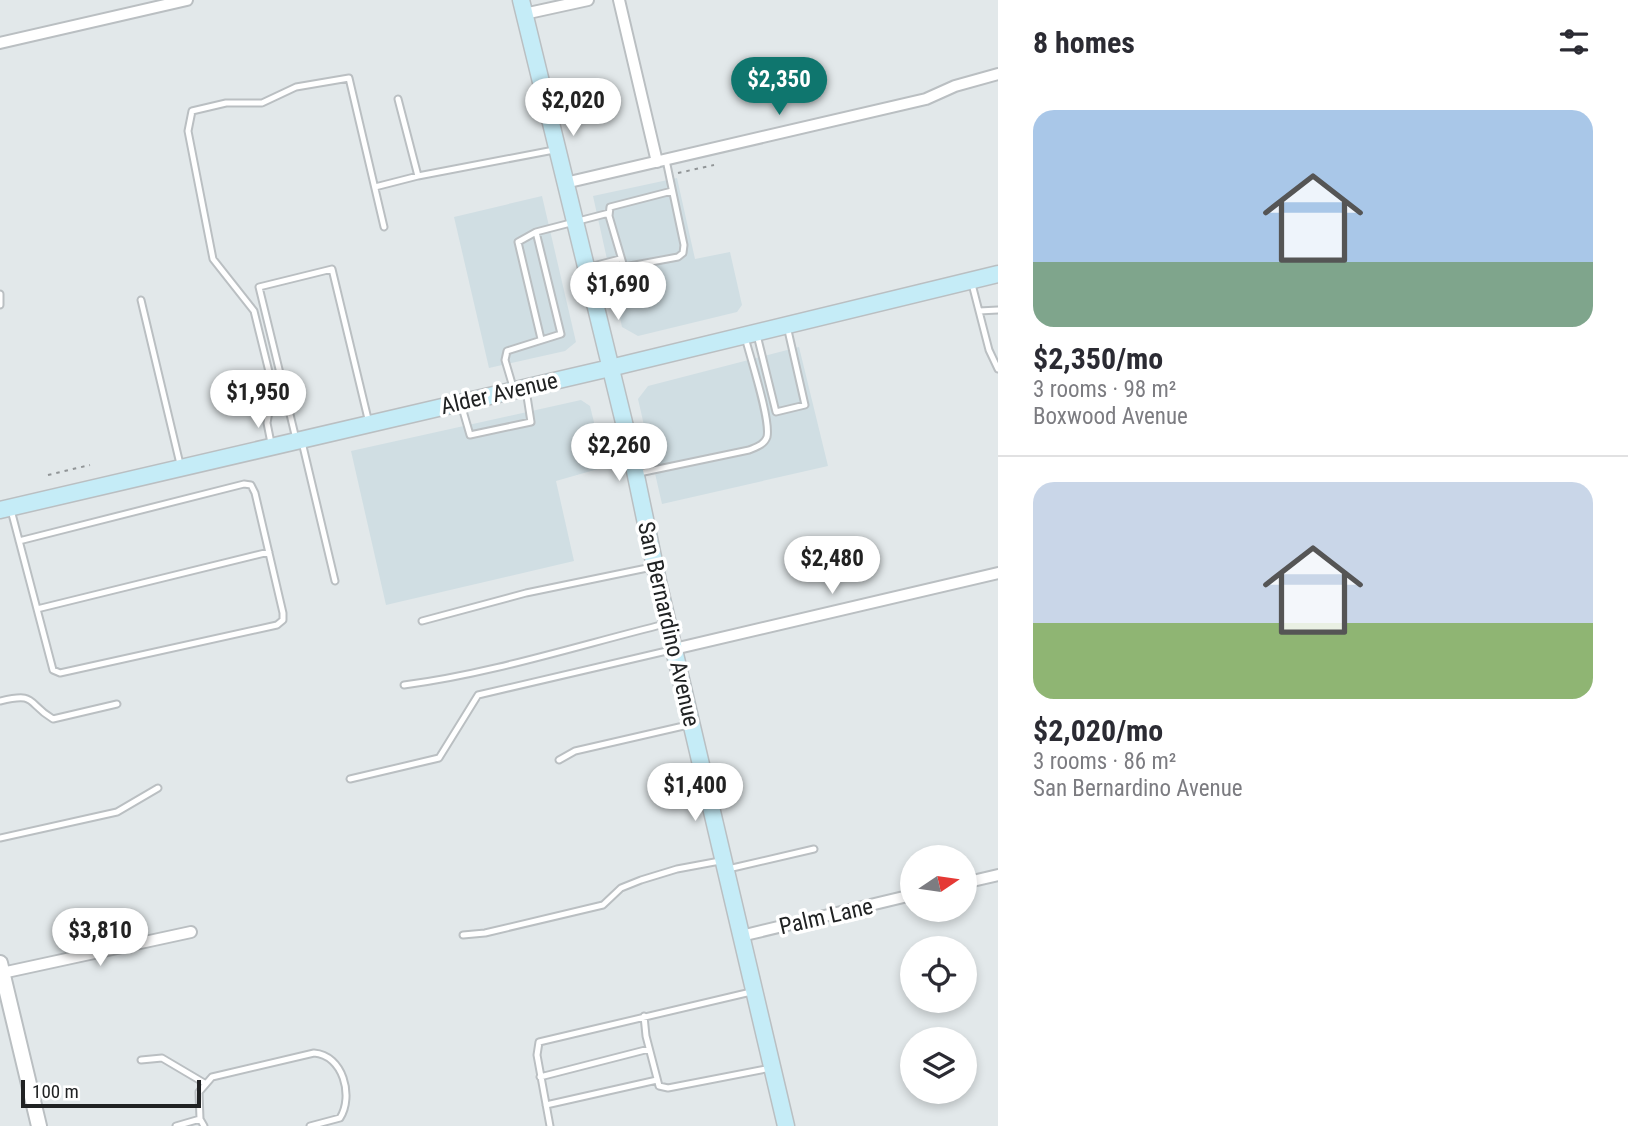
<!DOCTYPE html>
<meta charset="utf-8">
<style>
:root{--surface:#fff;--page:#f7f7f7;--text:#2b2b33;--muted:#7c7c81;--line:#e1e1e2;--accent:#0f766e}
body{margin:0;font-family:"Roboto Condensed",sans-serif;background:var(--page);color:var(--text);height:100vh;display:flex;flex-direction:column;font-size:26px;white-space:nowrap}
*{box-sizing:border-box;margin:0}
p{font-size:23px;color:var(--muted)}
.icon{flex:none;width:38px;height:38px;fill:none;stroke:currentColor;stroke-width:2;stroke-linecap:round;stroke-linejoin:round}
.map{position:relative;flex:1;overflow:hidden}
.details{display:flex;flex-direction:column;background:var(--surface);width:630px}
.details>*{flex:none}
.needle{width:46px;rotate:77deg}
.tools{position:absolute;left:900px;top:845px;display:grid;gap:14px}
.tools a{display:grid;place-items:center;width:77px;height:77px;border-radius:50%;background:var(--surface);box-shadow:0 4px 10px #0003;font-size:35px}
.scale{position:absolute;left:21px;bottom:18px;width:180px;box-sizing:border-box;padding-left:7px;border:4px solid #202223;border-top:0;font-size:19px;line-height:24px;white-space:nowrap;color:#202223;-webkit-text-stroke:5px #fff;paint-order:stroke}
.price{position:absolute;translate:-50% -60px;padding:0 16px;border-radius:24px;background:#fff;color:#222;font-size:23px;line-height:46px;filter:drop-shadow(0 2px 4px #0008)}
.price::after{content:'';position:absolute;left:50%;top:42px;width:21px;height:16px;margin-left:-10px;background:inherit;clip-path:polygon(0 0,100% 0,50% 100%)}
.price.selected{background:var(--accent);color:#fff}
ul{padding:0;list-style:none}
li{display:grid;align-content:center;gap:14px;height:371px;padding:0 35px}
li+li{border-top:2px solid var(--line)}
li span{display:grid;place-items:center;height:217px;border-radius:21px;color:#555}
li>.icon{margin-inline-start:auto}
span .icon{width:126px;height:126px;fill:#fffc;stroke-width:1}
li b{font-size:30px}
h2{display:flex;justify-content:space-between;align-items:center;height:84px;padding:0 35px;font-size:30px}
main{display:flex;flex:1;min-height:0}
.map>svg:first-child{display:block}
.built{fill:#d0dee3}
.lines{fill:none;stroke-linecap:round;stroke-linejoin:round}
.service-casing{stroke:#babfc2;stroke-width:9}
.minor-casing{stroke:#babfc2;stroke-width:14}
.tertiary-casing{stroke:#babfc2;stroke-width:18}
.secondary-casing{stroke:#babfc2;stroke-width:19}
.path{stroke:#919597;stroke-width:2;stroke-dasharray:3.5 5;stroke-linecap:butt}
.service{stroke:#fff;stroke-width:5}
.minor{stroke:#fff;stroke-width:10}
.tertiary{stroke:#fff;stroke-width:14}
.secondary{stroke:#c5ecf7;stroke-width:16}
.labels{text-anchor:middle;stroke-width:7;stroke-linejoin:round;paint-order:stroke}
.street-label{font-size:23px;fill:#202223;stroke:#fff}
</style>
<main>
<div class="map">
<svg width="998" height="1126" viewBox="0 0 998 1126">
<rect width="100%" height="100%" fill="#e2e8ea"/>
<path class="built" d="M677,178L695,259L730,252L742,305L737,312L638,336L622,327L593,196Z
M542,196L576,342L565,351L489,368L454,217Z
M799,347L828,466L662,504L638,399L648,386Z
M581,400L590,406L605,467L556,481L574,561L386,605L351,451Z"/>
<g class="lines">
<defs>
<path id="service" d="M398,99L418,176L554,150
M666,160L684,245L683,253L678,257L624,267L609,216L610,207L672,191
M375,187L418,176
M589,267L620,259
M972,284L989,350L998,369
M0,294V305
M141,300L180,464
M979,311L998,310
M757,335L776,412L805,405L787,326
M541,339L518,242L536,232L609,213
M513,387L505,360L507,351L561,334L536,232
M461,404L470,435L531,422L526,390
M296,439L259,287L332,269L369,423
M302,442L335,581
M271,443L267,423L273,388L254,311L213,259L188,131L192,111L226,103H262L296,87L349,78L384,227
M639,473L749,450C756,447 764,445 767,437C771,420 750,357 745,337
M11,510C25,564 39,617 53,670L60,673L277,625L283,620V613L255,493L251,485L244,484L19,541
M37,609L269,552
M422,621L526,593L652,567
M404,685C490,674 580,645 665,624
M0,701C38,692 26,703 53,719L117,704
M559,760L575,751L688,725
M350,779L439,758L478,695L671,650
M0,838L117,812L158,788
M728,869L814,849
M463,935L485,933L603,905L621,888L641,880L677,869L720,861
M644,1016L646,1036L659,1086L668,1088L771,1068
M141,1060L162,1058L206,1084
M540,1077L649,1049
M546,1105L657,1080
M176,1126L200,1119
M204,1126L200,1119L199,1092L212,1077L314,1053C343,1055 354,1096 340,1118L310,1126
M550,1126L537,1055L539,1042L751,992"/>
<path id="minor" d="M619,0L657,162
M524,14L588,0
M0,43L187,0
M565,183L926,99L955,86L998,74
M674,649L998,573
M964,883L998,875
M741,936L912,895
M2,973L191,932"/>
<path id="tertiary" d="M0,963L39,1126"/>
<path id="secondary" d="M521,0L630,447L659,586L786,1126
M0,510L610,368L998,274"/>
</defs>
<use href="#service" class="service-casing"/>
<use href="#minor" class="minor-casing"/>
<use href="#tertiary" class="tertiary-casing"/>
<use href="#secondary" class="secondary-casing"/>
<path class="path" d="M678,173L714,165
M48,475L90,465"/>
<use href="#service" class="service"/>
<use href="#minor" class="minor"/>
<use href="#tertiary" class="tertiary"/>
<use href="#secondary" class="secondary"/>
</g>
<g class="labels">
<g class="street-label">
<text transform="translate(499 393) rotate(-13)" y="8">Alder Avenue</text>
<text transform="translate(669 624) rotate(77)" y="8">San Bernardino Avenue</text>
<text transform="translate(826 916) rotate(-13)" y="8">Palm Lane</text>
</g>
</g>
</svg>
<div class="tools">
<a><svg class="needle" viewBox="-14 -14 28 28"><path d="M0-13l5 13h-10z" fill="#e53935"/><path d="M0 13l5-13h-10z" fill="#7c7c81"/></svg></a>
<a><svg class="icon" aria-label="locate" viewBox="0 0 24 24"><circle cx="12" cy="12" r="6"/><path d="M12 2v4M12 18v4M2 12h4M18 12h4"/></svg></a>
<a><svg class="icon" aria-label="layers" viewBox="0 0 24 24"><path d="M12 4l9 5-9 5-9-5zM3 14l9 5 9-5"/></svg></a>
</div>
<div class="scale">100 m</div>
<b class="price selected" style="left:779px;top:117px">$2,350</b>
<b class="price" style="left:573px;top:138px">$2,020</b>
<b class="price" style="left:618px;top:322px">$1,690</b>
<b class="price" style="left:258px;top:430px">$1,950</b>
<b class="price" style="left:619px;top:483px">$2,260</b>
<b class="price" style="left:832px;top:596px">$2,480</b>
<b class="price" style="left:695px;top:823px">$1,400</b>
<b class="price" style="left:100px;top:968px">$3,810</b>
</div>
<section class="details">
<h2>8 homes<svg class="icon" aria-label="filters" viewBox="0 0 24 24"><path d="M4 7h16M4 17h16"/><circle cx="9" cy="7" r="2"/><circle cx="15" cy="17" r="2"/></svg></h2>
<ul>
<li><span style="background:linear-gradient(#a9c7e8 70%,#7fa58c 0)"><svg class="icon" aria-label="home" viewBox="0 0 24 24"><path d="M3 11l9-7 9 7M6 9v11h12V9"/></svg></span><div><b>$2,350/mo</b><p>3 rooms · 98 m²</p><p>Boxwood Avenue</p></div></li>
<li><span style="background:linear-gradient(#c9d6e8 65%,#8fb573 0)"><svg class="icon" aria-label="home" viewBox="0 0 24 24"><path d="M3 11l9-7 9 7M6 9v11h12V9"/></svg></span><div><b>$2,020/mo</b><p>3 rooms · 86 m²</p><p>San Bernardino Avenue</p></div></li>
</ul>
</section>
</main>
